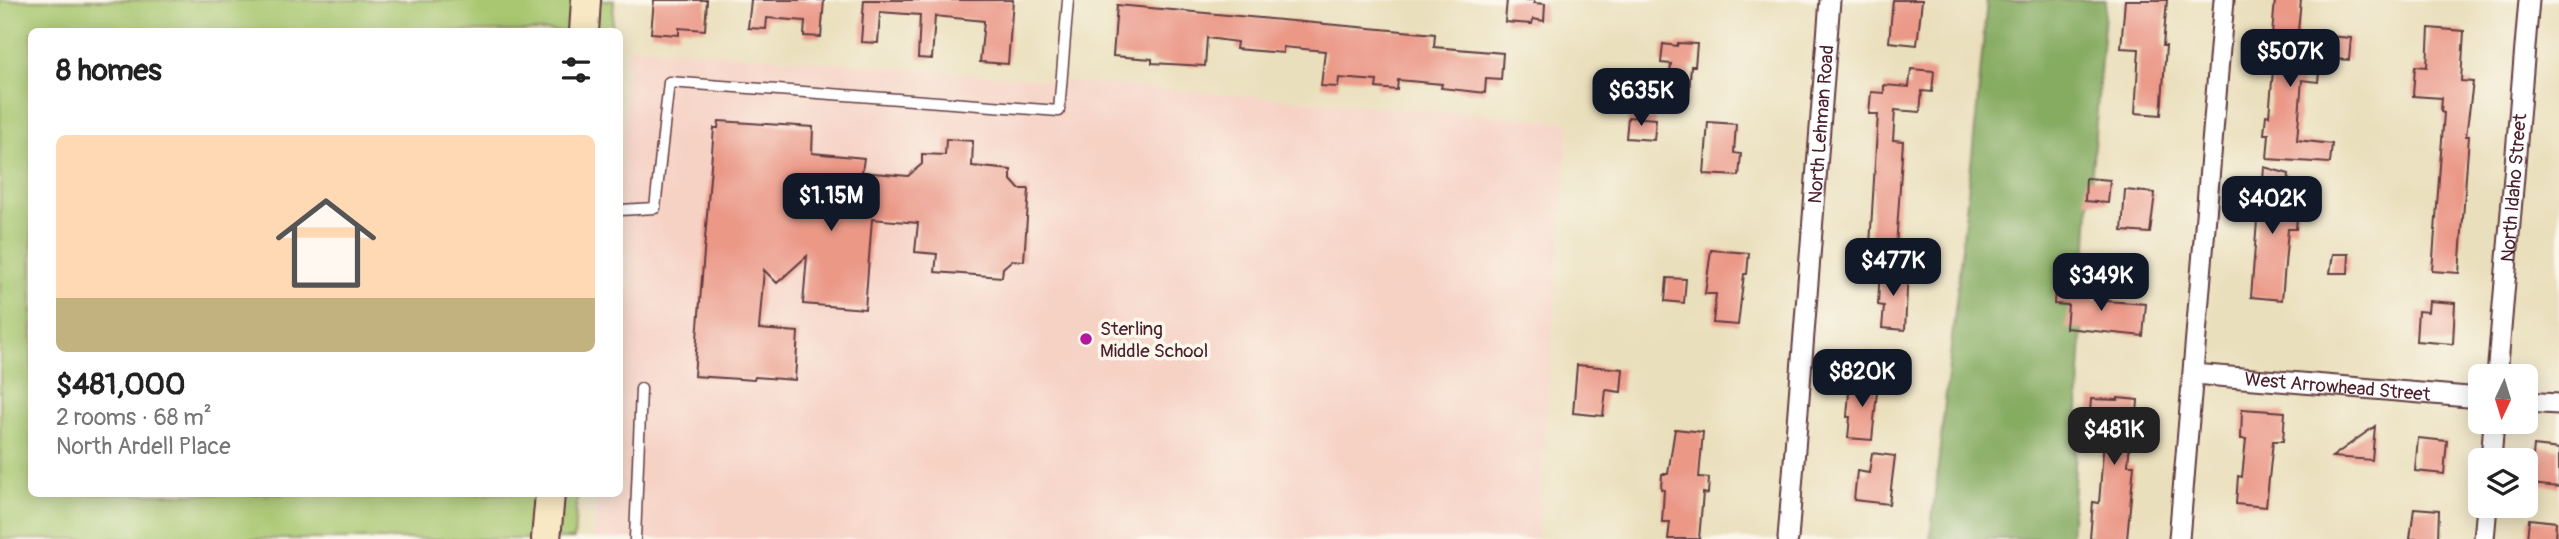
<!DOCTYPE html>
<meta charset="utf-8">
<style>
:root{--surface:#fff;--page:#f2f2f2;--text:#222;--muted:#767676;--accent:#111827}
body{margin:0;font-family:Pangolin,sans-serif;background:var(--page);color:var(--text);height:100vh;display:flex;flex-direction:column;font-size:26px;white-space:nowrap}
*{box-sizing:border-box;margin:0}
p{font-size:23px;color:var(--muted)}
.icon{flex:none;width:38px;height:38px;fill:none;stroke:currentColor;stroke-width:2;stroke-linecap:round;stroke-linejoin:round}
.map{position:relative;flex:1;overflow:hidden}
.drawer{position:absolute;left:28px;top:28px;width:595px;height:469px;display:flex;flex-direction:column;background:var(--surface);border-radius:10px;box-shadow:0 4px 18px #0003}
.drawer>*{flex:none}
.needle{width:46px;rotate:184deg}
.tools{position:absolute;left:2468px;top:364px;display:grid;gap:14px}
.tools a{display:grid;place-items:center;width:70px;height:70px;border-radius:10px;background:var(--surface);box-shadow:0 4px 18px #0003;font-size:35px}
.price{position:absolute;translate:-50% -60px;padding:0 16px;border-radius:14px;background:var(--accent);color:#fff;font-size:23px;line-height:46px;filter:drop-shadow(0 2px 4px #0008)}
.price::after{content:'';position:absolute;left:50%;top:42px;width:21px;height:16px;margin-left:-10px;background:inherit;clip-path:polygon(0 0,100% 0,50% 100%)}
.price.current{background:#222;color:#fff}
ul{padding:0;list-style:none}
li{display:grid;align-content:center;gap:14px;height:371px;padding:0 28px}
li span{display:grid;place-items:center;height:217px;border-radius:10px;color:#555}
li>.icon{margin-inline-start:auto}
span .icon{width:126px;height:126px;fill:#fffc;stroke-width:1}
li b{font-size:30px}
h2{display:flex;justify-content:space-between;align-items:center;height:84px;padding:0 28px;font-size:30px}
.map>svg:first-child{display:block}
.built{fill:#f6d2c5}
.green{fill:#a8c76f;stroke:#79734d;stroke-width:2}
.forest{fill:#86ac62;stroke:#686646;stroke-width:2}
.building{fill:#eb9887}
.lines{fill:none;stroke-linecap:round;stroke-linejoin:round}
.lane-casing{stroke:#623c41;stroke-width:13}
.street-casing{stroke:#623c41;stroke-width:23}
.secondary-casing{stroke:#623c41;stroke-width:32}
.lane{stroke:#fff;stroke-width:10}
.street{stroke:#fff;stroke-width:19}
.secondary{stroke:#f8e8c3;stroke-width:28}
.poi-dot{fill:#b5179e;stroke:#fbf7ec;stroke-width:2.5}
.labels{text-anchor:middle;stroke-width:7;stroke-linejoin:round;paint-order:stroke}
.street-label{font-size:19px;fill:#4a1f2b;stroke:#fbf7ec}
.poi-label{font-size:19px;fill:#4a1f2b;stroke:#fbf7ec;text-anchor:start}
</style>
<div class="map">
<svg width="2559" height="539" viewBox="0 0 2559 539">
<rect width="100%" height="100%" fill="#fbf7ec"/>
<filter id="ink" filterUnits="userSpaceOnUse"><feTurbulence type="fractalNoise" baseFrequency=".0143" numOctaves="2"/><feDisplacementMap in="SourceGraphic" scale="14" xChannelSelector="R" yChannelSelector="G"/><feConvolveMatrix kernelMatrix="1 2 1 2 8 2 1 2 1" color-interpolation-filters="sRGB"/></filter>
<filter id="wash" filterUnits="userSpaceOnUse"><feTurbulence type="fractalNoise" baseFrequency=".00686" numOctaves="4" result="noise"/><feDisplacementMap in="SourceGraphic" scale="28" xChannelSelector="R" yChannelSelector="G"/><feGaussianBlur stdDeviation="1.57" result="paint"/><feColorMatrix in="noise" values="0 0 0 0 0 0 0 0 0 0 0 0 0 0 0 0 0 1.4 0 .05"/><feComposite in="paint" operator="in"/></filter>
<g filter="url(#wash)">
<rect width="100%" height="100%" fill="#eadfbc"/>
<path class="built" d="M629,46L1569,122L1537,539H594L597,494H620V184Z"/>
<path class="green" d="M0,0H614L612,31L32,32V494H577L574,539H0Z"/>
<path class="forest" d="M1987,0H2106L2089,207L2071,539H1930L1976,119Z"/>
<g id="blocks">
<path class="building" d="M654,0H707L705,30L679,28V35L651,33Z
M751,0H824L821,37L804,36L805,21L767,18L766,29L748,28Z
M864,0H1013L1008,64L980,62L984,21L935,16L932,59L918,58L920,15L880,12L878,43L861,42Z
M1507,0H1534V3L1545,4L1544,21L1533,19L1532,24L1505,22Z
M1893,0H1922L1917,45L1889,42Z
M2125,0H2167L2163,46H2166L2161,115L2135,113L2139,49L2121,48Z
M2275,0H2301L2296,52L2321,54L2318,82L2302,80L2297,140L2332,144L2330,163L2267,159L2269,134H2264L2266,115L2269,116L2273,70H2269Z
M1117,5L1435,34L1434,47L1503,53L1501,80L1486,79L1485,93L1441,88L1442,84L1398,80L1397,90L1376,88L1377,81L1339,78L1338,87L1321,86L1325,51L1283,47V53L1236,49L1237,42L1207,38L1205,66L1152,63V59L1113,56Z
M2429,28L2464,31L2461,81L2473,82L2466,136H2469L2459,273L2432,271L2444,113L2441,112L2442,98L2413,96L2415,66L2427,67Z
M2328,36L2351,38L2349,60L2326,58Z
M1678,43L1697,44L1695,66H1691L1689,94L1668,92L1671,64L1661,63L1663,44L1677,46Z
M1911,69L1934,71L1932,92L1922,91L1920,112L1895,110L1893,140L1903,141L1896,247L1870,245L1878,114H1869L1871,92L1884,93V85L1909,87Z
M1628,117L1656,119L1654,140L1626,138Z
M719,121L813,127L812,153L864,158L862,172L908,176L922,164V154L945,155L946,139L973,141L972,166L1011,170V180L1019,189H1029L1024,261L1012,260L1003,268L1002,277L935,272L937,254L915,252L918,223L872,219L865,309L803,304L807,256L777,283L764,270L759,329L798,332L795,380L755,377L754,380L694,376L714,128H718Z
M1708,122L1736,124L1734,153L1741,154L1739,176L1704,174Z
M2264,167L2289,174L2287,207H2298L2296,229H2288L2282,300L2251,297L2259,196H2262Z
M2086,178L2110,180L2108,203L2085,201Z
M2125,190L2155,193L2150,233L2122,231Z
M1711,250L1749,253L1747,274H1744L1738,325L1713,323L1716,294H1705Z
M2333,254H2349L2348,273H2330Z
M1880,268L1908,270L1905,330L1882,328L1884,306L1878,305Z
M1667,278L1686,279L1684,303L1665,301Z
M2055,288L2093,291V300L2146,304L2143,336L2066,328L2068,305L2054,304Z
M2429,301L2455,303L2453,344L2416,341L2418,311L2428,312Z
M1577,365L1623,369L1621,392L1606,390L1603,416L1573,413Z
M1850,380L1878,382L1872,440L1848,438L1850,417H1847Z
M2118,398L2138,400L2136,430L2131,429L2128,465H2134L2127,539H2090L2093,502L2099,503L2105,427L2089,426L2091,399L2118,400Z
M2242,409L2285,412L2283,441H2273L2266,507L2236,504L2238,476L2242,477L2246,439H2241Z
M2375,426L2372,460L2332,457Z
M1675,429L1703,432L1699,477L1709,478L1708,494L1703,493L1699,539H1668L1670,522H1662L1664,490L1661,489L1662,474H1668Z
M2418,438L2447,441L2444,474L2415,471Z
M2534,446L2559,449V487L2530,484Z
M1872,453L1895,456L1889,504L1854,500L1857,471L1869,473Z
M2414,508L2439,510L2438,539H2410Z
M2529,519L2556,522L2555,539H2527Z"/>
</g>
</g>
<g filter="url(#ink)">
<use href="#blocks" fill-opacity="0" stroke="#623c41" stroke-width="2"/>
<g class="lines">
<defs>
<path id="lane" d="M620,210L655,208L669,82L1059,111L1068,0
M635,539L641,389"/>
<g id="street">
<path id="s1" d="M2194,374L2480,398"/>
<path id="s2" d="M2497,376L2529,0"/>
<path d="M2525,402L2559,404"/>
<path d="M2491,460L2494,422"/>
<path id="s3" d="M1788,539L1830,0"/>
<path d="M2179,539L2224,0"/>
<path d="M2484,539L2487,506"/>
</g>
<path id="secondary" d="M584,32L586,0
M546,539L550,494"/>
</defs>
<use href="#lane" class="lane-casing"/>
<use href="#street" class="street-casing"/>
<use href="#secondary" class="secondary-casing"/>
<use href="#lane" class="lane"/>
<use href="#street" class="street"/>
<use href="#secondary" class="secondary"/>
</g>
</g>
<circle class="poi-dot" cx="1086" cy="339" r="7"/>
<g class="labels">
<g class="street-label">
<text dy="7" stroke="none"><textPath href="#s3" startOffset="416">North Lehman Road</textPath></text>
<text dy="7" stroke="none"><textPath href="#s2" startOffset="189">North Idaho Street</textPath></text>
<text dy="7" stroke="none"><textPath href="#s1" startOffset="144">West Arrowhead Street</textPath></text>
</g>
<g class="poi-label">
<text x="1100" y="335">Sterling<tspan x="1100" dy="22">Middle School</tspan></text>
</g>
</g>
</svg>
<div class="tools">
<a><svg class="needle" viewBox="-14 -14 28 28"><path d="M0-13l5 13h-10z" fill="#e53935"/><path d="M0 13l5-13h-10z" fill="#767676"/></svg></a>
<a><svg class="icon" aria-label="layers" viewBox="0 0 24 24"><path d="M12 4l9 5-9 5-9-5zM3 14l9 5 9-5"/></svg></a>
</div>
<b class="price" style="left:2290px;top:89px">$507K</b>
<b class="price" style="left:1641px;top:128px">$635K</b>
<b class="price" style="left:831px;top:233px">$1.15M</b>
<b class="price" style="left:2272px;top:236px">$402K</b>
<b class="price" style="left:1893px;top:298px">$477K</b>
<b class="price" style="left:2101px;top:313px">$349K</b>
<b class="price" style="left:1862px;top:409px">$820K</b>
<b class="price current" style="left:2114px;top:467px">$481K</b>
<section class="drawer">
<h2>8 homes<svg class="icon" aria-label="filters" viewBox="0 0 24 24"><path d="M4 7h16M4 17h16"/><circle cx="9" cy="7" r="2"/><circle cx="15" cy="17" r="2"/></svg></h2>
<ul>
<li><span style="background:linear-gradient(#ffd9b3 75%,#c2b280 0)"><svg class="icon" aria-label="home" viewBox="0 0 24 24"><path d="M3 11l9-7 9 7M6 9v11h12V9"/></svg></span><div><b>$481,000</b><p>2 rooms · 68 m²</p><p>North Ardell Place</p></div></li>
</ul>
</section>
</div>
